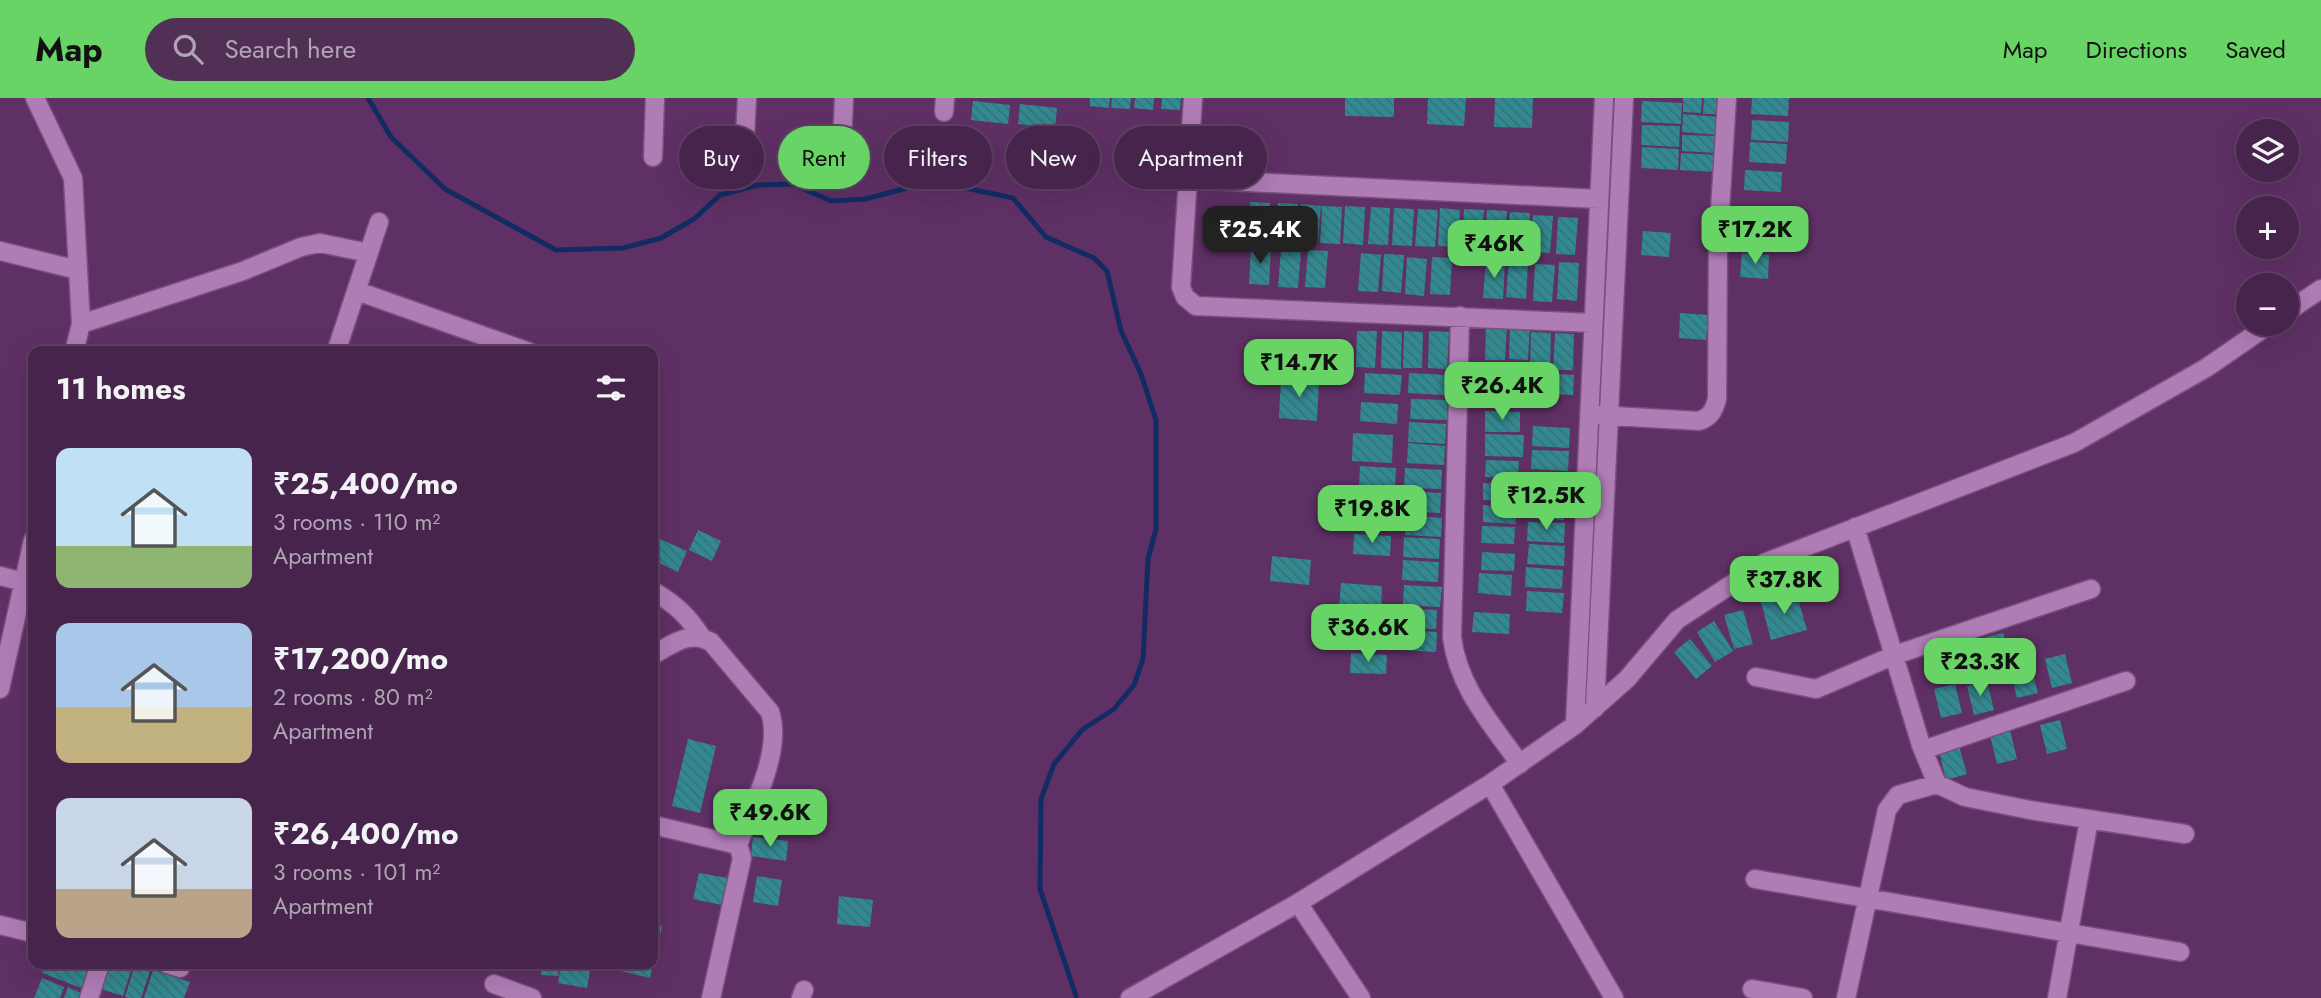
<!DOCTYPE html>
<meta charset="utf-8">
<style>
:root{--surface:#47244c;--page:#513056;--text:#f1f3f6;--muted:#b0a4b5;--line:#5f4164;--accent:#68d465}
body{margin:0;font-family:Jost,sans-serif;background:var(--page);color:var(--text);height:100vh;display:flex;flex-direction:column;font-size:26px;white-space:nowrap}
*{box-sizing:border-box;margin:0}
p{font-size:23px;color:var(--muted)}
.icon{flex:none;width:38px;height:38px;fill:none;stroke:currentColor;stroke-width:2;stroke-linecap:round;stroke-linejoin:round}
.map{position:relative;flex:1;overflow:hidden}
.sheet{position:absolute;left:28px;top:248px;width:630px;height:623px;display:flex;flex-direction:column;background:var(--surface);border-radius:14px;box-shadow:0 7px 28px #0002,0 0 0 2px var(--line)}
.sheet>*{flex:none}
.hud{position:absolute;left:679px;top:28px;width:665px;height:63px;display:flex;gap:14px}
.controls{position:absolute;left:2236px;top:21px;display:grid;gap:14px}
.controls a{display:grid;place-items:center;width:63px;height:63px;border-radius:50%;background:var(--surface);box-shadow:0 7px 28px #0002,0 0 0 2px var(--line);font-size:35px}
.price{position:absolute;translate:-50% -60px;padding:0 16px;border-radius:14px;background:var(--accent);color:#111;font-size:23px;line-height:46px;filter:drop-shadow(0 2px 4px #0008)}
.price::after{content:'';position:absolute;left:50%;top:42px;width:21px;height:16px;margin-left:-10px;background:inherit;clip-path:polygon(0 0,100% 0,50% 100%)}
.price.on{background:#222;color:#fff}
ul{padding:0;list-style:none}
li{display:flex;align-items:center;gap:21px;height:175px;padding:0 28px}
li span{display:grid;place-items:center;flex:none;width:196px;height:140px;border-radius:14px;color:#555}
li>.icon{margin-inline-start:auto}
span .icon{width:84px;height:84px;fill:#fffc;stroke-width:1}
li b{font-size:30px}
h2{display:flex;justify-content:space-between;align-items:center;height:84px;padding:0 28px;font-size:30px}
.pill{padding:0 24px;border-radius:32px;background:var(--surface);box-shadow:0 7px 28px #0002,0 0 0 2px var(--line);font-size:24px;line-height:63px}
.pill.on{background:var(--accent);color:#111}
header{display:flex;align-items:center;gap:42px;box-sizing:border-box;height:98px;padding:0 35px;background:var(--accent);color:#111}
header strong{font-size:33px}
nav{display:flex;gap:38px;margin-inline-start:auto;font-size:24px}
.search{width:490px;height:63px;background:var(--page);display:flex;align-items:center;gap:18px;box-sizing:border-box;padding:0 24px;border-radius:38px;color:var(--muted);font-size:26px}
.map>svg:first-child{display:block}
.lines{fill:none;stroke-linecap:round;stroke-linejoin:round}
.stream{stroke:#122c63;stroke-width:5}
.building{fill:url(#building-back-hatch)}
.minor-casing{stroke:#78507d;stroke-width:21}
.minor{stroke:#b07cb6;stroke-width:18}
</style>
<header>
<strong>Map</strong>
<div class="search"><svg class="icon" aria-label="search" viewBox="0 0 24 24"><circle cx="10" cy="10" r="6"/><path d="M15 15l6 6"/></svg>Search here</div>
<nav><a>Map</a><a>Directions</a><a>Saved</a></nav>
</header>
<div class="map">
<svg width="2321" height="900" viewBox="0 0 2321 900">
<defs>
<pattern id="building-back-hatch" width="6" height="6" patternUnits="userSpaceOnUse" patternTransform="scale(1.75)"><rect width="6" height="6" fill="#328a91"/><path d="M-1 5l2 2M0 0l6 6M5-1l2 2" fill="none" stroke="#3a7078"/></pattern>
</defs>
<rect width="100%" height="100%" fill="#5f3065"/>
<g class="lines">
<path class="stream" d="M368,0L391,39L445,91L556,152L623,150L661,140L694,121L720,97L758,87L792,86L831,103L865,101L907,90L946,86L1013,100L1046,139L1094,160L1107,173L1121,233L1141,276L1156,322V431L1148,461L1143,561L1134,587L1114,611L1082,632L1054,666L1041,701L1040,791L1076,898"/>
</g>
<path class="building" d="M1090,0H1110L1109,10L1090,8Z
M1112,0H1131L1130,11L1111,10Z
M1135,0H1154L1153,12L1134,10Z
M1162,0H1181L1180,12L1161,11Z
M1345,0H1394V19L1345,18Z
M1428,0H1466L1464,28L1427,26Z
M1495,0H1533L1532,30L1494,29Z
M1683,0H1702L1701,15L1683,14Z
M1704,0H1720V16H1703Z
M1752,0H1789L1788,18L1751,16Z
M973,3L1010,7L1008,26L971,22Z
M1642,3L1682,5L1681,26L1641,24Z
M1020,6L1057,10L1055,30L1018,26Z
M1683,16L1720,19L1718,37L1682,34Z
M1752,22L1789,24L1788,44L1751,42Z
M1642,27L1680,28L1679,49L1641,47Z
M1682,37L1718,38L1717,55L1682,53Z
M1750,44L1787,46L1786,66L1749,64Z
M1642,49L1679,51L1678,72L1641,70Z
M1681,55L1717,57L1716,74L1680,72Z
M1745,72L1782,74L1781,94L1744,92Z
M1250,104L1270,105L1268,142L1248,141Z
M1278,105L1298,106L1295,143L1276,142Z
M1301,106L1321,108L1318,144L1299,143Z
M1322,108L1342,109L1340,146L1320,145Z
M1345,108L1365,109L1363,147L1343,145Z
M1371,109L1390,110L1388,147L1368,146Z
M1394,110L1414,111L1412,148L1392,147Z
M1440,110L1460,112L1458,149L1438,148Z
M1418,111L1438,112L1435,149L1415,148Z
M1464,111L1484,112L1481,149L1462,148Z
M1487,112L1507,113L1504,150L1484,149Z
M1510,114L1530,115L1527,152L1507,151Z
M1533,117L1553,118L1550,155L1530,154Z
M1558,119L1578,120L1575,157L1556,156Z
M1746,125L1773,127L1772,151L1744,149Z
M1643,133L1671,135L1669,159L1641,157Z
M1251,149L1271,150L1269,187L1249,186Z
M1281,152L1301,153L1298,190L1278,189Z
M1308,152L1328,153L1325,190L1305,189Z
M1361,155L1381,157L1378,194L1358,193Z
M1742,155L1769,157L1768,181L1740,179Z
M1384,156L1404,157L1401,195L1382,193Z
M1407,159L1427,161L1424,198L1405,196Z
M1432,159L1452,160L1450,197L1430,196Z
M1509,162L1528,164L1526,201L1506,199Z
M1486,163L1505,164L1503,201L1483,200Z
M1559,164L1579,165L1577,203L1557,201Z
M1535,166L1555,167L1552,204L1533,203Z
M1680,215L1708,217L1706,242L1679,240Z
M1486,225L1507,226L1505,262H1485Z
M1510,226L1530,227L1528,262L1509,261Z
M1357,233H1377L1375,270L1356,269Z
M1382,233L1402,234L1401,271L1381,270Z
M1404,233L1423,234L1422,270H1403Z
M1429,233L1449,234L1447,271L1428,270Z
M1531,234L1551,235L1550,272L1530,271Z
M1555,235L1574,236L1573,272H1553Z
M1488,266L1523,268L1522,288L1487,286Z
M1365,275L1402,277L1400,297L1364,295Z
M1409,275L1446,277L1445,297L1408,295Z
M1537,275L1574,277L1573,297L1536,295Z
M1281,280L1319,282L1317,323L1279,320Z
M1484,290H1521V309L1484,308Z
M1411,301L1447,302V322L1410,321Z
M1361,304L1398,306L1397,326L1360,323Z
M1485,313L1520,314V334H1485Z
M1409,324L1446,326L1445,346L1408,344Z
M1533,328L1570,330L1569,350L1532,348Z
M1353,335L1393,337L1392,365L1352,363Z
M1485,336L1524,337L1523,359L1485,358Z
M1408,345L1445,348L1444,367L1407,365Z
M1532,352L1569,353L1568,373L1531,371Z
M1486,362L1519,363L1518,380L1485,379Z
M1360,368L1396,370L1395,390L1359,388Z
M1405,370L1442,372L1441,391L1404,390Z
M1530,376L1567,378L1566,398L1529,396Z
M1483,385L1517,386L1516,403L1483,402Z
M1405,393L1441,395L1440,415L1403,413Z
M1528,400L1565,402L1564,422L1527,420Z
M1483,407L1516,409V426L1483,424Z
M1405,417L1442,420L1441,439L1405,437Z
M1528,424L1565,425L1564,445L1527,443Z
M1482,428L1515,429L1514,446L1481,445Z
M698,432L721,443L712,463L689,452Z
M1354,436L1391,438L1390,458L1353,456Z
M1404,439L1440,441L1439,461L1403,459Z
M660,441L687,453L678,474L653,462Z
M1529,446L1565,448L1564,468L1527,466Z
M1482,454L1515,456L1514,473L1481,472Z
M1272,458L1311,462L1309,487L1270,483Z
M1403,462L1439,464L1438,484L1402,482Z
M1526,469L1563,472L1562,491L1525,489Z
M1479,475L1512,477L1511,498L1478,495Z
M1341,485L1382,488L1381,515L1339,512Z
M1404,487L1442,489L1440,509L1403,507Z
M1527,493L1564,495L1562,515L1526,513Z
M1796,494L1807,532L1771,542L1761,504Z
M1400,510L1437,512L1436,531L1399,530Z
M1743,512L1753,546L1734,551L1724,517Z
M1474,514L1510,516L1509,536L1472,534Z
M1714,523L1733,553L1715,564L1697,534Z
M1350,524L1385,527L1383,551L1348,548Z
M1400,532L1437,534L1436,554L1399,552Z
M2003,535L2011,564L1990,569L1983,540Z
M1690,541L1712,568L1696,581L1674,554Z
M1973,545L1981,574L1960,579L1953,550Z
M1351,555L1387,557L1386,576L1350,575Z
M2065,556L2072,585L2052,590L2045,561Z
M2030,566L2038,595L2017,600L2010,571Z
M1987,583L1994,612L1974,617L1967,588Z
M1955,586L1962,615L1941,620L1934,591Z
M2060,622L2067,651L2047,656L2040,627Z
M2010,632L2017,661L1997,666L1990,637Z
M688,641L716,648L700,715L672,708Z
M1959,648L1967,676L1946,682L1939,653Z
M753,739L788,743L786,763L751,758Z
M699,775L728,780L722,807L693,801Z
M757,778L782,782L778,808L753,804Z
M839,798L873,802L870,829L837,826Z
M653,826L662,828L654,863H653Z
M46,866H90L81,890L42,875Z
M109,866H133L123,898L101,891Z
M135,866L151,870L141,900H129L125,899Z
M542,866H559L558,878L541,877Z
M561,866H591L587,890L558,885Z
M623,866H653L650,880L621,873Z
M153,872L190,884L184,900H144Z
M42,880L64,889L60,900H34Z
M68,889L81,895L79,900H64Z"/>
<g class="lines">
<defs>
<path id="minor" d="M35,0L73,80L81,226L74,254
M1193,0L1181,189L1185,199L1196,208L1593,225
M944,14L945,0
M842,46L844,0
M744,57L747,0
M653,59L655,0
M1187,81L1599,101
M0,153L78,172
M357,193L529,254
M2287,214L2321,191
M1460,218L1452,539C1458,589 1491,625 1520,666
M81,226L243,173L301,149L320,145L369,155
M336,254L379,124
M1597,317L1699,323C1711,319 1714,312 1717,301L1718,144L1727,0
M1855,429L1921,647L1937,686L1965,699L2030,712L2185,736
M0,478L24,484
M653,493C675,506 687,517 701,538
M653,557C673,546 689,532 711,544L770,614C783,652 752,710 738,747
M1756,579L1816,591L1895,557L2091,491
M0,591L33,442
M1595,610L1624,0
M1575,627L1604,0
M1923,652L2126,583
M1490,686L1614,900
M653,727L738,747L742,760L711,900
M1755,781L2180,854
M1298,805L1361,900
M0,827L33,835
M167,866L180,870
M494,886L532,900
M1752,891L1803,900
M89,900L100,866
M801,900L804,892
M1130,900L1298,805L1490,686L1575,627L1627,581L1677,522L1764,465L2074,345L2206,270L2270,226
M1846,900L1887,712L1898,697L1937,686
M2057,900L2089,722"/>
</defs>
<use href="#minor" class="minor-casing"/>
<use href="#minor" class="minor"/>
</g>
</svg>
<div class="controls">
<a><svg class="icon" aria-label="layers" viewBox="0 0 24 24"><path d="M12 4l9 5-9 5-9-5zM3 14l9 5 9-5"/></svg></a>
<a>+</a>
<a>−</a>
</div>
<b class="price on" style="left:1260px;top:168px">₹25.4K</b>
<b class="price" style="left:1755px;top:168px">₹17.2K</b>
<b class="price" style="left:1494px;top:182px">₹46K</b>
<b class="price" style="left:1299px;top:301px">₹14.7K</b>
<b class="price" style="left:1502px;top:324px">₹26.4K</b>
<b class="price" style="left:1546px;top:434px">₹12.5K</b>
<b class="price" style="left:1372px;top:447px">₹19.8K</b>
<b class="price" style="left:1784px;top:518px">₹37.8K</b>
<b class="price" style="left:1368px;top:566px">₹36.6K</b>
<b class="price" style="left:1980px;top:600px">₹23.3K</b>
<b class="price" style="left:770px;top:751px">₹49.6K</b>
<div class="hud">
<a class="pill">Buy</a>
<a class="pill on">Rent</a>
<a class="pill">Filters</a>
<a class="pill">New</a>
<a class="pill">Apartment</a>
</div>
<section class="sheet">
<h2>11 homes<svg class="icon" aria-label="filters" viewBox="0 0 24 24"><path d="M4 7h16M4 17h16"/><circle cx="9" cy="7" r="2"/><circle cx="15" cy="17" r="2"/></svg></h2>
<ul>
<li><span style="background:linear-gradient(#bfe0f5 70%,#8fb573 0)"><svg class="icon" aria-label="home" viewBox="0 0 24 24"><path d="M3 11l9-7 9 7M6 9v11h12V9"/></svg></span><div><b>₹25,400/mo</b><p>3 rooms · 110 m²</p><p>Apartment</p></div></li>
<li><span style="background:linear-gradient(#a9c7e8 60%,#c2b280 0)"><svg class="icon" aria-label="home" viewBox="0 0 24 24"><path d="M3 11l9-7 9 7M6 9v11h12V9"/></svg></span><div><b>₹17,200/mo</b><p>2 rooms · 80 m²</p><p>Apartment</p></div></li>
<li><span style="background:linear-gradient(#c9d6e8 65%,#b9a48a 0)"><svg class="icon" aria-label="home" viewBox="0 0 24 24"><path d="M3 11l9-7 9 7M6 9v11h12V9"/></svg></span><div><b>₹26,400/mo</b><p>3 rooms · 101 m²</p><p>Apartment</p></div></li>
</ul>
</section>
</div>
